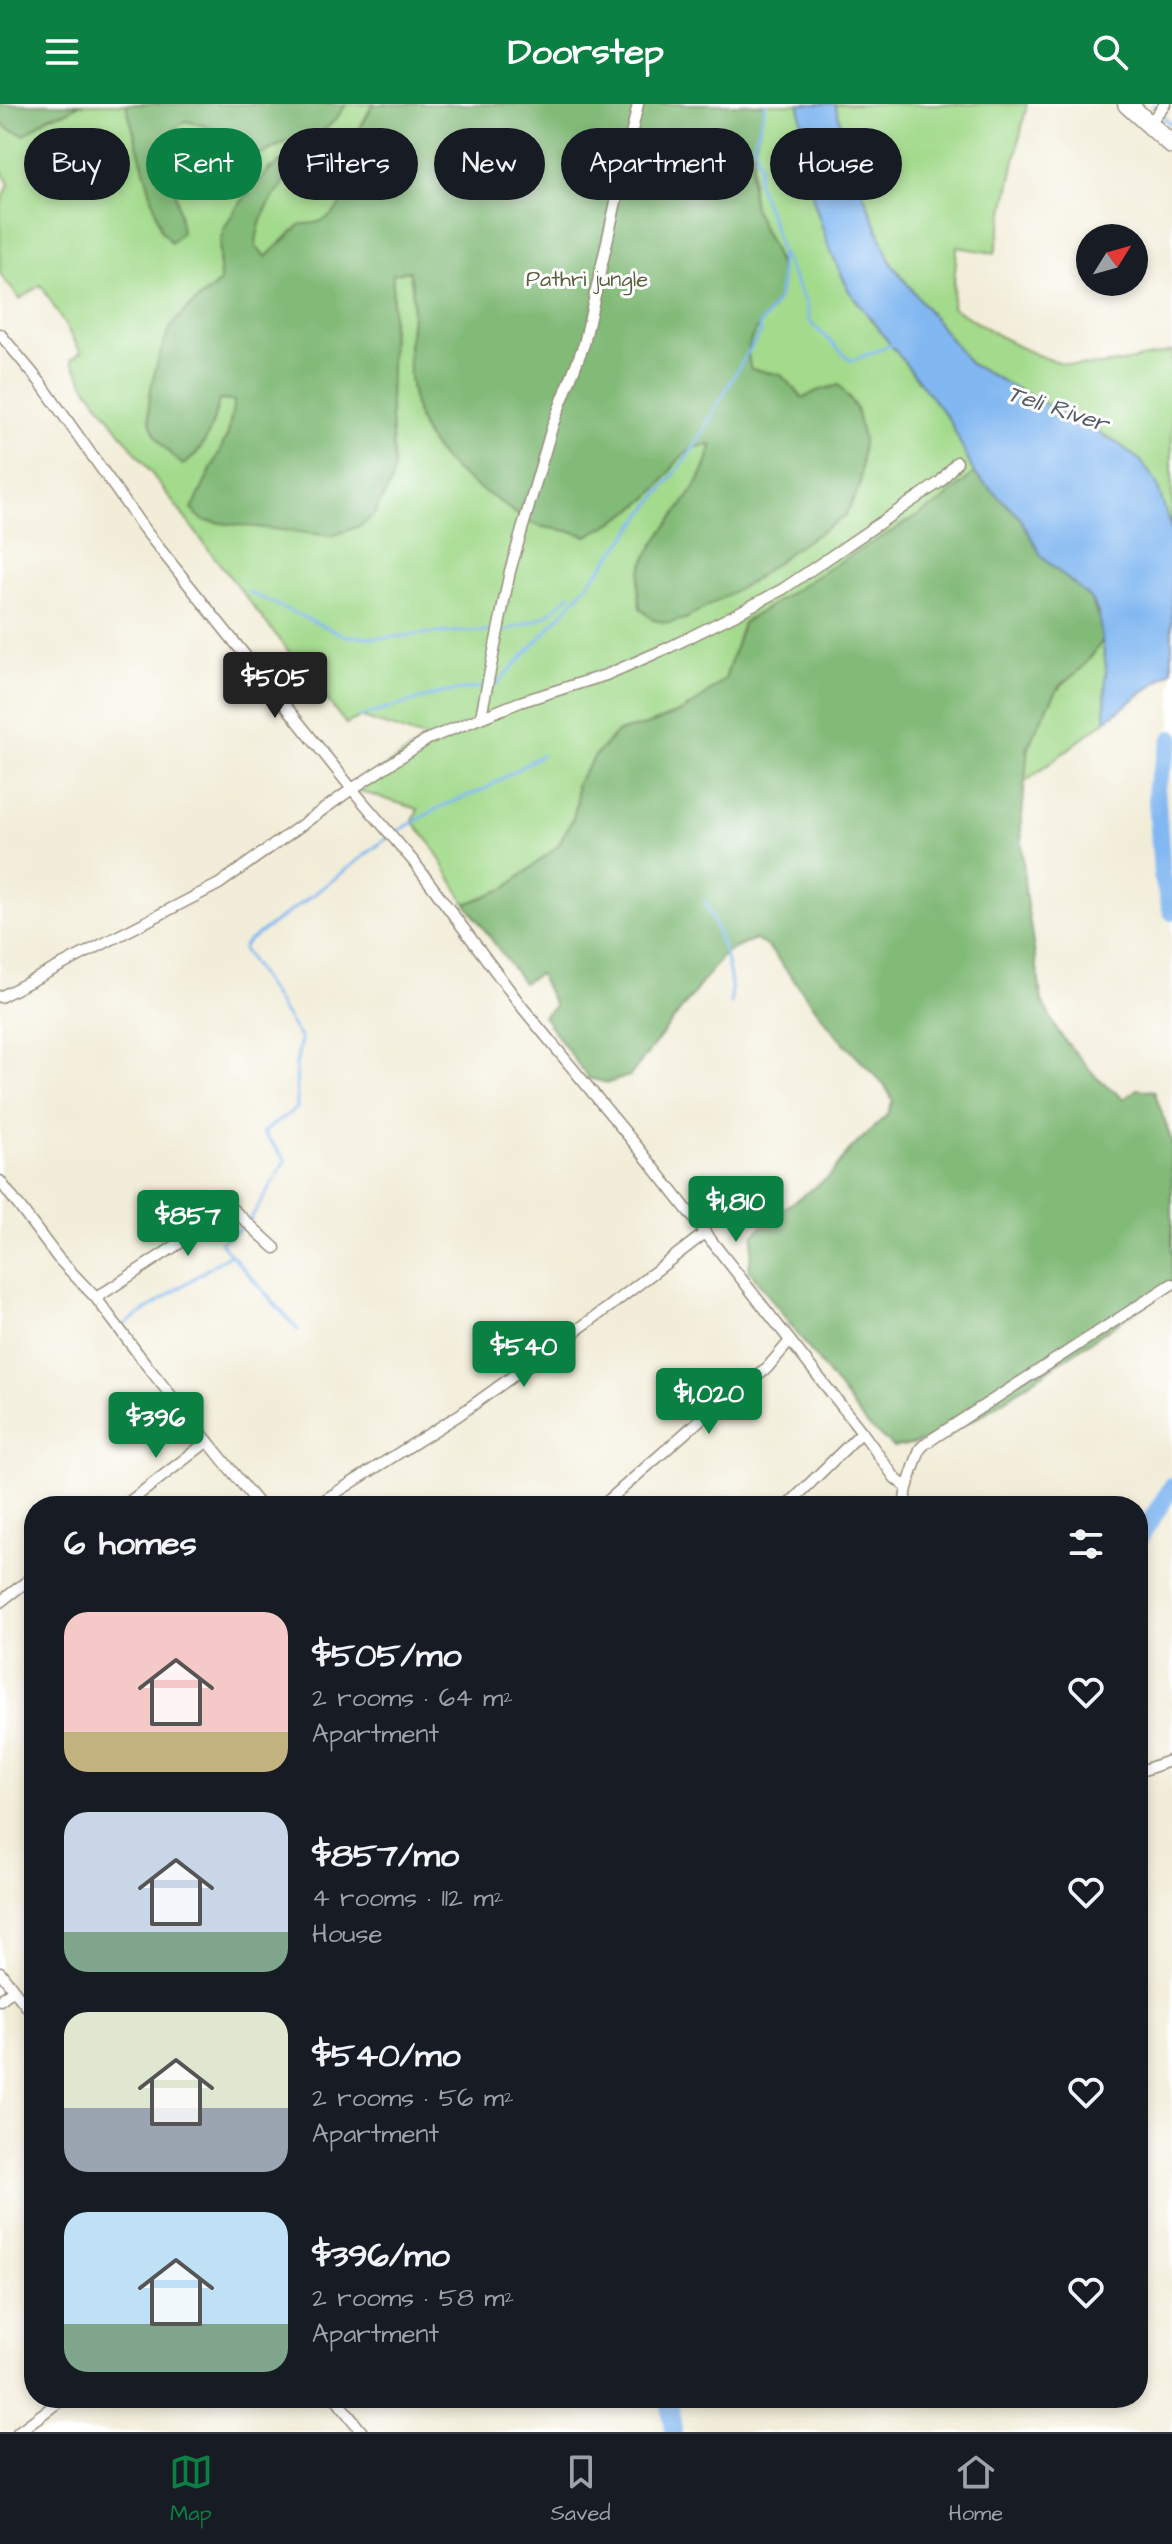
<!DOCTYPE html>
<meta charset="utf-8">
<style>
:root{--surface:#171b24;--page:#20242c;--text:#f1f3f6;--muted:#9ea1a6;--line:#363941;--accent:#0b8043}
body{margin:0;font-family:"Architects Daughter",sans-serif;background:var(--page);color:var(--text);height:100vh;display:flex;flex-direction:column;font-size:30px;white-space:nowrap}
*{box-sizing:border-box;margin:0}
p{font-size:26px;color:var(--muted)}
.icon{flex:none;width:44px;height:44px;fill:none;stroke:currentColor;stroke-width:2;stroke-linecap:round;stroke-linejoin:round}
.map{position:relative;flex:1;overflow:hidden}
.sheet{position:absolute;left:24px;top:1392px;width:1124px;height:912px;display:flex;flex-direction:column;background:var(--surface);border-radius:32px;box-shadow:0 4px 12px #0003}
.sheet>*{flex:none}
.top-card{position:absolute;left:24px;top:24px;width:1124px;height:72px;display:flex;gap:16px}
.needle{width:52px;rotate:53deg}
.buttons{position:absolute;left:1076px;top:120px;display:grid;gap:16px}
.buttons a{display:grid;place-items:center;width:72px;height:72px;border-radius:50%;background:var(--surface);box-shadow:0 4px 12px #0003;font-size:40px}
.price{position:absolute;translate:-50% -68px;padding:0 18px;border-radius:8px;background:var(--accent);color:#fff;font-size:26px;line-height:52px;filter:drop-shadow(0 2px 4px #0008)}
.price::after{content:'';position:absolute;left:50%;top:48px;width:24px;height:18px;margin-left:-12px;background:inherit;clip-path:polygon(0 0,100% 0,50% 100%)}
.price.active{background:#222;color:#fff}
ul{padding:0;list-style:none}
li{display:flex;align-items:center;gap:24px;height:200px;padding:0 40px}
li span{display:grid;place-items:center;flex:none;width:224px;height:160px;border-radius:24px;color:#555}
li>.icon{margin-inline-start:auto}
span .icon{width:96px;height:96px;fill:#fffc;stroke-width:1}
li b{font-size:34px}
h2{display:flex;justify-content:space-between;align-items:center;height:96px;padding:0 40px;font-size:34px}
.chip{padding:0 28px;border-radius:36px;background:var(--surface);box-shadow:0 4px 12px #0003;font-size:28px;line-height:72px}
.chip.active{background:var(--accent);color:#fff}
header{display:flex;justify-content:space-between;align-items:center;height:104px;padding:0 40px;background:var(--accent);color:#fff;font-size:36px;font-weight:700}
.tab-bar{display:flex;justify-content:space-around;align-items:center;height:112px;border-top:2px solid var(--line);background:var(--surface);font-size:22px;color:var(--muted)}
.tab-bar a{display:grid;justify-items:center;gap:4px}
.tab-bar .active{color:var(--accent)}
.map>svg:first-child{display:block}
.green{fill:#a3da8c;stroke:#6f8255;stroke-width:2}
.forest{fill:#82ba78;stroke:#5e724b;stroke-width:2}
.water{fill:#82b8f1;stroke:#5e7188;stroke-width:2}
.lines{fill:none;stroke-linecap:round;stroke-linejoin:round}
.stream{stroke:#82b8f1;stroke-width:3}
.river{stroke:#82b8f1;stroke-width:18}
.street-casing{stroke:#968c7b;stroke-width:13}
.highway-casing{stroke:#968c7b;stroke-width:21}
.street{stroke:#fff;stroke-width:10}
.highway{stroke:#fff;stroke-width:18}
.labels{text-anchor:middle;stroke-width:6;stroke-linejoin:round;paint-order:stroke}
.park-label{font-size:22px;fill:#5a5f3f;stroke:#fff}
.water-label{font-size:24px;font-style:italic;fill:#545c68;stroke:#fff}
</style>
<header><svg class="icon" aria-label="menu" viewBox="0 0 24 24"><path d="M4 6h16M4 12h16M4 18h16"/></svg>Doorstep<svg class="icon" aria-label="search" viewBox="0 0 24 24"><circle cx="10" cy="10" r="6"/><path d="M15 15l6 6"/></svg></header>
<div class="map">
<svg width="1172" height="2328" viewBox="0 0 1172 2328">
<rect width="100%" height="100%" fill="#fff"/>
<filter id="ink" filterUnits="userSpaceOnUse"><feTurbulence type="fractalNoise" baseFrequency=".0125" numOctaves="2"/><feDisplacementMap in="SourceGraphic" scale="16" xChannelSelector="R" yChannelSelector="G"/><feConvolveMatrix kernelMatrix="1 2 1 2 8 2 1 2 1" color-interpolation-filters="sRGB"/></filter>
<filter id="wash" filterUnits="userSpaceOnUse"><feTurbulence type="fractalNoise" baseFrequency=".006" numOctaves="4" result="noise"/><feDisplacementMap in="SourceGraphic" scale="32" xChannelSelector="R" yChannelSelector="G"/><feGaussianBlur stdDeviation="1.8" result="paint"/><feColorMatrix in="noise" values="0 0 0 0 0 0 0 0 0 0 0 0 0 0 0 0 0 1.4 0 .05"/><feComposite in="paint" operator="in"/></filter>
<g filter="url(#wash)">
<rect width="100%" height="100%" fill="#f2edd8"/>
<path class="green" d="M79,0H126L161,126L176,90L171,75L173,25L186,17L218,26L261,51L288,37L305,35L342,7L346,0H373L359,25L348,35L336,83L341,100L331,113L289,131L266,153L255,143C257,113 272,94 290,71L270,63L219,145L220,178L195,198L215,311L218,296L235,297L228,330L192,406L394,363L390,299L393,169L409,167C418,199 407,227 409,259C413,332 437,358 497,396C511,405 523,418 539,422C555,426 571,425 587,432L639,400L663,377L681,352L695,341H711C707,378 660,433 640,469L685,515L752,477L791,447L845,412L860,382L863,336L856,305L849,292L803,294L781,271L750,265L746,250L750,234L778,196L775,149L754,105L752,87L754,40L766,0H799L813,94L828,141L849,187L950,317L974,369L941,398L831,463L743,519L725,575L697,598L682,607L650,620L617,628L595,652L576,680L577,698L573,714L558,742L506,784L466,800L431,740L413,717L418,705L352,685L427,635L360,613L346,620L212,450L88,285L71,256L81,248L41,181L20,195L0,170V102L9,80L0,64V16L8,25L25,31L50,12L67,8Z
M835,0H1027L995,149L957,143L952,203C988,225 1032,256 1074,261C1106,264 1141,254 1172,247V427L1115,337L970,260L891,159L854,66Z
M1102,523L1106,563L1105,617L1024,679C1027,643 1035,617 1057,587C1074,563 1101,558 1102,523Z"/>
<path class="forest" d="M0,0H79L67,8L50,12L25,31L8,25L0,16Z
M126,0H346C329,29 320,29 290,37C280,39 270,46 261,51C235,38 216,22 186,17L174,25L171,75L176,90L182,128L171,139L161,126Z
M373,0H766C757,34 745,67 754,103C761,129 780,148 781,177C782,215 737,223 751,265L781,271L803,294L817,287L839,281L856,305L863,336L860,382L845,412L791,447L752,477L685,515L669,519L653,516L640,504C639,493 637,484 639,473C649,428 706,391 711,341C675,342 674,371 651,391C633,408 609,421 587,432C571,425 555,426 539,422C523,418 511,405 497,396C437,358 413,332 409,259C407,227 419,199 409,167L393,170L390,299L394,364L391,379L373,412L360,422L331,432L204,417L192,406L228,330L234,297L219,296C213,321 205,348 183,361C145,331 143,309 156,264C160,249 165,231 174,219C187,202 205,192 220,178C220,163 218,148 221,134C226,112 265,66 284,56L290,71C272,94 257,113 256,143L266,153L301,120C321,120 330,115 341,100C320,36 356,47 373,0Z
M974,369L1020,413L1042,453L1090,494L1102,523L1101,539L1082,564L1058,584L1028,641L1021,724L1025,788L1042,897L1057,926L1067,939L1097,974L1124,995L1137,985L1154,987L1172,1038V1182L985,1309C957,1324 925,1341 893,1343L866,1320L749,1166L753,1131L777,1109L829,1073L850,1046L887,1011L893,996L885,982L838,933L769,844L755,835L725,849L630,972L608,979L588,974L543,912L555,902L539,870L523,879L466,800L506,784L558,742L573,714L577,698L576,680L595,652L617,628L650,620L682,607L697,598L725,575L743,519L831,463L941,398Z"/>
<path class="water" d="M799,0H835L854,66L891,159L970,260L1115,337L1141,357L1156,378L1172,427V567L1105,617L1106,563L1098,508L1090,494L1042,453L1020,413L974,369L950,317L849,187L828,141L813,94Z"/>
<g class="lines">
<path class="stream" d="M1154,0L1155,3
M1164,14L1172,21
M782,150L806,200L810,218L851,257L894,240
M248,488L346,532L383,534L432,529L489,527
M506,527L545,513L571,490
M495,581C549,527 599,470 644,409C661,386 681,364 696,340C718,303 736,264 761,228L759,222L778,196L781,179L780,146L771,114L757,78L760,62L754,40L766,0
M360,613L441,589L482,583
M705,797C718,829 734,864 731,900
M125,1220L230,1150
M298,1226L220,1138L248,1119L286,1056L263,1028L297,1004L296,961L301,935L243,845L246,839L313,791L391,731L442,702L485,685L541,651"/>
<path class="river" d="M1172,635L1156,682L1162,771L1172,808
M1138,1436L1172,1383
M669,2294L673,2328"/>
</g>
</g>
<g filter="url(#ink)">
<g class="lines">
<defs>
<path id="street" d="M1149,20L1165,0
M0,230L40,278L144,425L352,685L219,780L0,893
M957,358L940,378L783,485L734,511L670,543L606,571L520,598L428,635L352,685L414,758L522,903L640,1046L862,1328L895,1374L907,1384L920,1345L926,1339L1172,1180
M481,612L510,467L553,320L584,240L638,0
M0,1077L58,1154L96,1194L148,1263L260,1402
M96,1194L195,1129L228,1101L275,1144
M124,1402L208,1337
M315,1402L459,1311L609,1203L705,1129
M602,1402L733,1287L767,1264L790,1237
M787,1402L862,1328
M904,1402L907,1384
M0,1498L34,1472
M1138,1668L1172,1656
M0,1868L34,1912
M0,1896L13,1886
M335,2294L362,2328
M18,2328L64,2294"/>
<path id="highway" d="M1127,0L1172,41"/>
</defs>
<use href="#street" class="street-casing"/>
<use href="#highway" class="highway-casing"/>
<use href="#street" class="street"/>
<use href="#highway" class="highway"/>
</g>
</g>
<g class="labels">
<g class="park-label">
<text x="587" y="182">Pathri jungle</text>
</g>
<g class="water-label">
<text transform="translate(1058 304) rotate(18)" y="8">Teli River</text>
</g>
</g>
</svg>
<div class="buttons">
<a><svg class="needle" viewBox="-14 -14 28 28"><path d="M0-13l5 13h-10z" fill="#e53935"/><path d="M0 13l5-13h-10z" fill="#9ea1a6"/></svg></a>
</div>
<b class="price active" style="left:275px;top:616px">$505</b>
<b class="price" style="left:736px;top:1140px">$1,810</b>
<b class="price" style="left:188px;top:1154px">$857</b>
<b class="price" style="left:524px;top:1285px">$540</b>
<b class="price" style="left:709px;top:1332px">$1,020</b>
<b class="price" style="left:156px;top:1356px">$396</b>
<div class="top-card">
<a class="chip">Buy</a>
<a class="chip active">Rent</a>
<a class="chip">Filters</a>
<a class="chip">New</a>
<a class="chip">Apartment</a>
<a class="chip">House</a>
</div>
<section class="sheet">
<h2>6 homes<svg class="icon" aria-label="filters" viewBox="0 0 24 24"><path d="M4 7h16M4 17h16"/><circle cx="9" cy="7" r="2"/><circle cx="15" cy="17" r="2"/></svg></h2>
<ul>
<li><span style="background:linear-gradient(#f6c9c9 75%,#c2b280 0)"><svg class="icon" aria-label="home" viewBox="0 0 24 24"><path d="M3 11l9-7 9 7M6 9v11h12V9"/></svg></span><div><b>$505/mo</b><p>2 rooms · 64 m²</p><p>Apartment</p></div><svg class="icon" aria-label="heart" viewBox="0 0 24 24"><path d="M12 20l-8-8c-3-5 5-10 8-4 3-6 11-1 8 4z"/></svg></li>
<li><span style="background:linear-gradient(#c9d6e8 75%,#7fa58c 0)"><svg class="icon" aria-label="home" viewBox="0 0 24 24"><path d="M3 11l9-7 9 7M6 9v11h12V9"/></svg></span><div><b>$857/mo</b><p>4 rooms · 112 m²</p><p>House</p></div><svg class="icon" aria-label="heart" viewBox="0 0 24 24"><path d="M12 20l-8-8c-3-5 5-10 8-4 3-6 11-1 8 4z"/></svg></li>
<li><span style="background:linear-gradient(#dfe7d0 60%,#9aa5b1 0)"><svg class="icon" aria-label="home" viewBox="0 0 24 24"><path d="M3 11l9-7 9 7M6 9v11h12V9"/></svg></span><div><b>$540/mo</b><p>2 rooms · 56 m²</p><p>Apartment</p></div><svg class="icon" aria-label="heart" viewBox="0 0 24 24"><path d="M12 20l-8-8c-3-5 5-10 8-4 3-6 11-1 8 4z"/></svg></li>
<li><span style="background:linear-gradient(#bfe0f5 70%,#7fa58c 0)"><svg class="icon" aria-label="home" viewBox="0 0 24 24"><path d="M3 11l9-7 9 7M6 9v11h12V9"/></svg></span><div><b>$396/mo</b><p>2 rooms · 58 m²</p><p>Apartment</p></div><svg class="icon" aria-label="heart" viewBox="0 0 24 24"><path d="M12 20l-8-8c-3-5 5-10 8-4 3-6 11-1 8 4z"/></svg></li>
</ul>
</section>
</div>
<nav class="tab-bar">
<a class="active"><svg class="icon" aria-label="map" viewBox="0 0 24 24"><path d="M3 6l6-2 6 2 6-2v14l-6 2-6-2-6 2zM9 4v14M15 6v14"/></svg>Map</a>
<a><svg class="icon" aria-label="saved" viewBox="0 0 24 24"><path d="M7 4h10v16l-5-4-5 4z"/></svg>Saved</a>
<a><svg class="icon" aria-label="home" viewBox="0 0 24 24"><path d="M3 11l9-7 9 7M6 9v11h12V9"/></svg>Home</a>
</nav>
